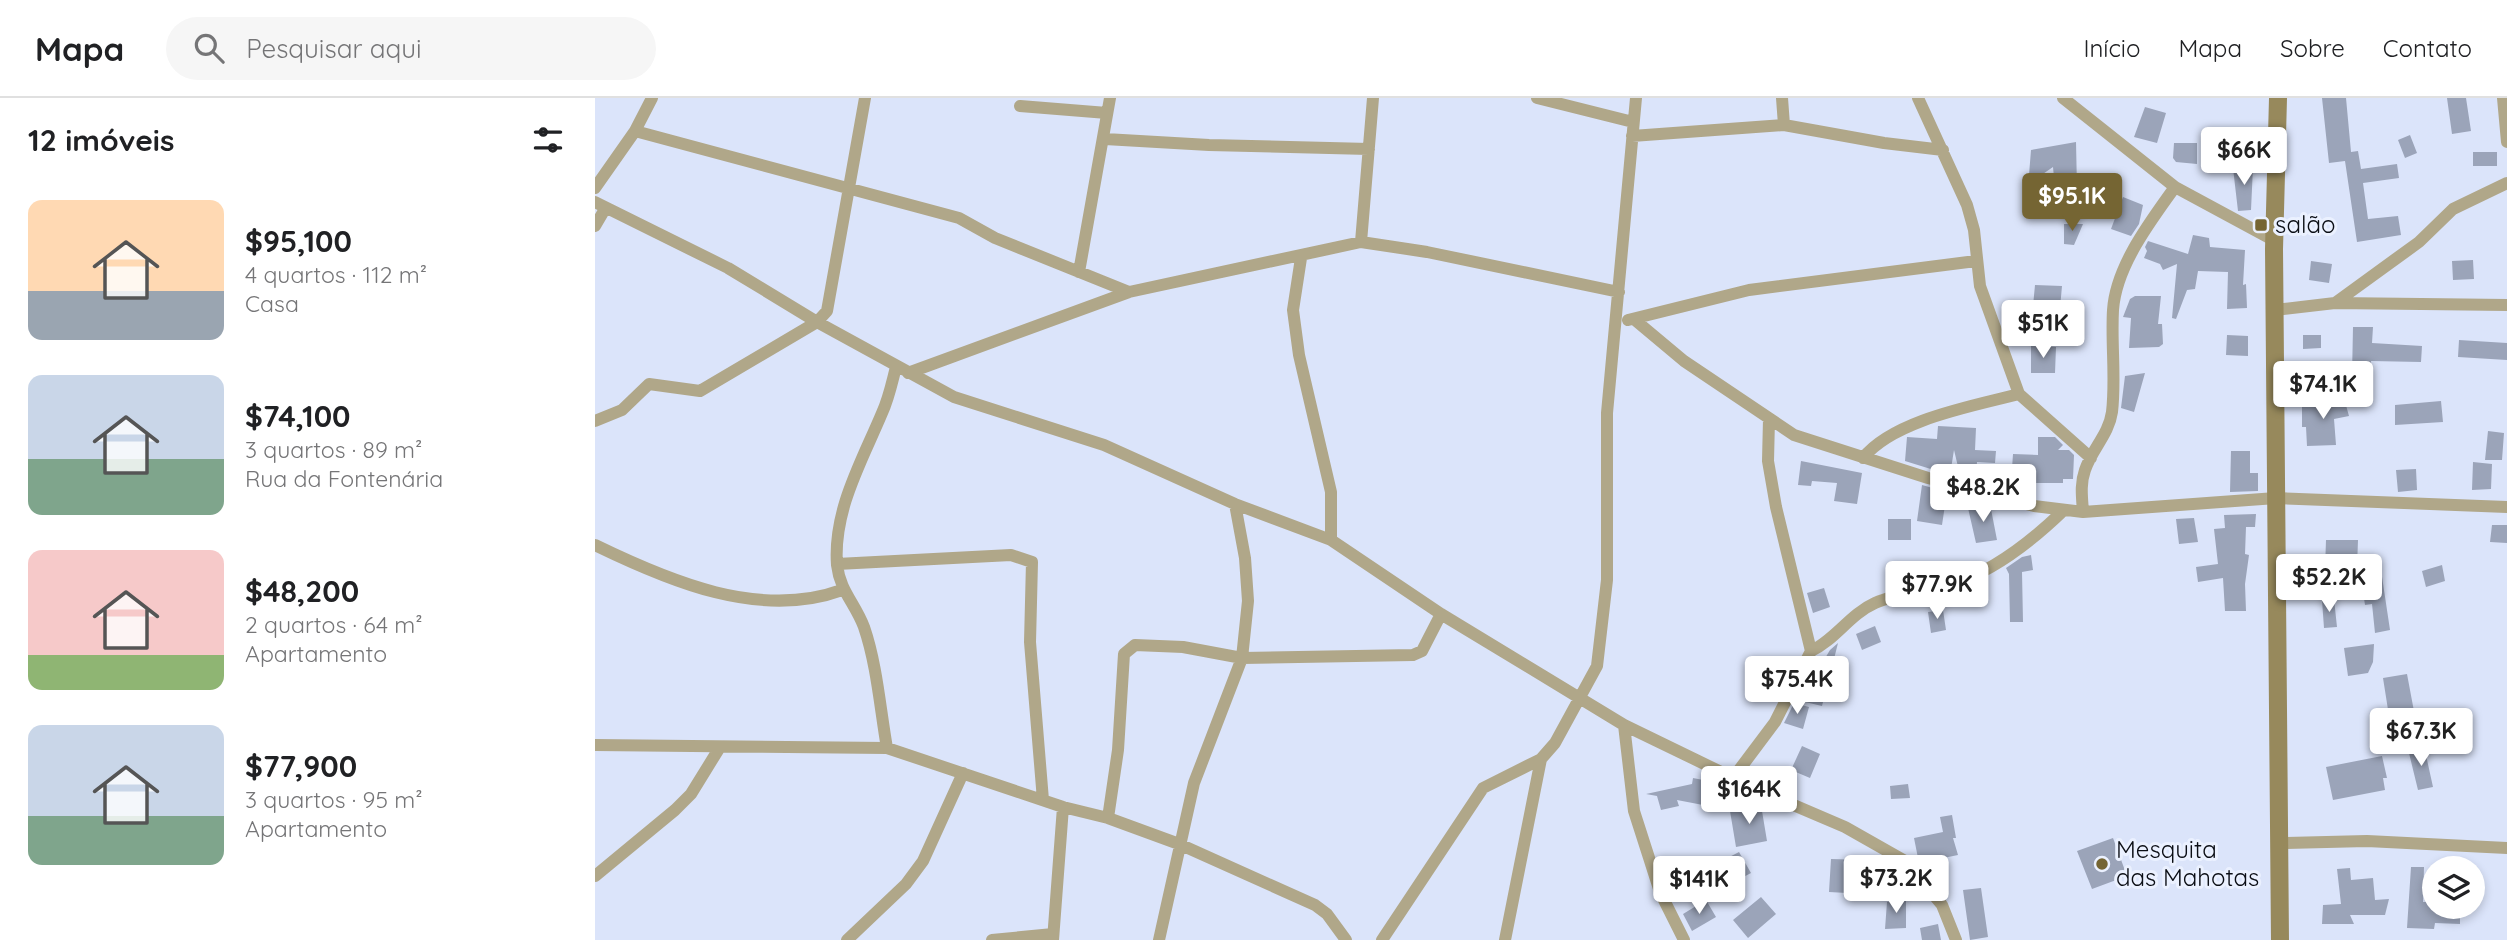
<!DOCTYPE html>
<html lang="pt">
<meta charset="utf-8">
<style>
:root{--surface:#fff;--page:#f6f6f6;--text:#202124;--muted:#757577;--line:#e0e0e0;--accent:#756533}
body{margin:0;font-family:Quicksand,sans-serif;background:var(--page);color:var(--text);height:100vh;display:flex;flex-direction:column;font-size:26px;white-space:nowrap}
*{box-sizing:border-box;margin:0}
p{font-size:23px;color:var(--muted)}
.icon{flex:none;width:38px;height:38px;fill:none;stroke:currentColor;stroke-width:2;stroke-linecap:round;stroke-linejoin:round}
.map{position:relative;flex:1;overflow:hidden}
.panel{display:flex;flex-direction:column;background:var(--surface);width:595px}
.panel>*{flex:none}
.fabs{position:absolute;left:1827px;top:758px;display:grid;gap:14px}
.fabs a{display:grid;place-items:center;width:63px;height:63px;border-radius:50%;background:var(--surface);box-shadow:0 4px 10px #0003;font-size:35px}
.price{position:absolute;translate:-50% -60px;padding:0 16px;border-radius:7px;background:#fff;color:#222;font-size:23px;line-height:46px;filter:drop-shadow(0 2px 4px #0008)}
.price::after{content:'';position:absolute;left:50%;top:42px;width:21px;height:16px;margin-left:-10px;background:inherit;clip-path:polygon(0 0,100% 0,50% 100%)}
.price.current{background:var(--accent);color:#fff}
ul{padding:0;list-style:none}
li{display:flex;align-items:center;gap:21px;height:175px;padding:0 28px}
li span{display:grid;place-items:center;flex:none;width:196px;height:140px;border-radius:14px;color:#555}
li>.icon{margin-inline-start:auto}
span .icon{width:84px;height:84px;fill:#fffc;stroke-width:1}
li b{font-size:30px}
h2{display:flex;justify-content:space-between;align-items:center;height:84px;padding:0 28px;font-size:30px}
header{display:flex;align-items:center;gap:42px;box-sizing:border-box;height:98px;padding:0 35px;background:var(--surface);border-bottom:2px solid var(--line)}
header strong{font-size:33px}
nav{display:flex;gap:38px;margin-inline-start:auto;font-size:24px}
.search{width:490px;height:63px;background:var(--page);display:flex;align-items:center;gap:18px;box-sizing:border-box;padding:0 24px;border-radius:38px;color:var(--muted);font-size:26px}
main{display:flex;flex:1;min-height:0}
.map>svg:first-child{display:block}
.building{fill:#9ba4b9}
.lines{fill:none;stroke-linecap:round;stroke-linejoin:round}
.street{stroke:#b0a789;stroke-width:12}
.secondary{stroke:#97895c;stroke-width:18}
.poi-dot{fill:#756533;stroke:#ebf1ff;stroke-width:2.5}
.labels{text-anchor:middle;stroke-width:6;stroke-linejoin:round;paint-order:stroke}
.poi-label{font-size:24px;fill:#0b0e15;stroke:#ebf1ff;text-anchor:start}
</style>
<header>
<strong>Mapa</strong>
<div class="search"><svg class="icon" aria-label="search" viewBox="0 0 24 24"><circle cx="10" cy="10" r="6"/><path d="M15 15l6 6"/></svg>Pesquisar aqui</div>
<nav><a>Início</a><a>Mapa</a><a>Sobre</a><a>Contato</a></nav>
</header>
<main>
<section class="panel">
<h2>12 imóveis<svg class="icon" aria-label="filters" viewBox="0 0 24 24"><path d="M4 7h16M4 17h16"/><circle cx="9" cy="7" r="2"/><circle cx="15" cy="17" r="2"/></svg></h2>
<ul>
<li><span style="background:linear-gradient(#ffd9b3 65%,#9aa5b1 0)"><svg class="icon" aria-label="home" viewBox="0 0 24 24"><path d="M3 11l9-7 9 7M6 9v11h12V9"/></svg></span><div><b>$95,100</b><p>4 quartos · 112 m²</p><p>Casa</p></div></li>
<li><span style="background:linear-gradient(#c9d6e8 60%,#7fa58c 0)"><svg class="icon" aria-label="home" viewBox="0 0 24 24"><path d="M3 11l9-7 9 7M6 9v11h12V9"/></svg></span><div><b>$74,100</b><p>3 quartos · 89 m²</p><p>Rua da Fontenária</p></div></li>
<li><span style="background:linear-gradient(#f6c9c9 75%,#8fb573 0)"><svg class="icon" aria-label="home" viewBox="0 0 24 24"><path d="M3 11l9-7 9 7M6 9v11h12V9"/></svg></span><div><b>$48,200</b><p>2 quartos · 64 m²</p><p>Apartamento</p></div></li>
<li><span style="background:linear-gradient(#c9d6e8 65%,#7fa58c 0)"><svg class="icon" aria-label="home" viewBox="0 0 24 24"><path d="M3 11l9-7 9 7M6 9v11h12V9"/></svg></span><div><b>$77,900</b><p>3 quartos · 95 m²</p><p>Apartamento</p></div></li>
</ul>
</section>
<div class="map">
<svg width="1912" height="842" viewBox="0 0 1912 842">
<rect width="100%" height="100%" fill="#dbe4fa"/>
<path class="building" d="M1727,0H1751L1756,54L1763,53L1766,71L1802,66L1804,80L1768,85L1773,121L1803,118L1806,137L1762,144L1750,63L1734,65Z
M1852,0H1871L1876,33L1857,36Z
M1550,9L1571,15L1562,45L1539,39Z
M1815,37L1822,55L1810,60L1803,42Z
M1481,44L1482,90H1460L1458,69L1442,80L1434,77L1436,52Z
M1579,45H1602V66L1581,64L1578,60Z
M1878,54H1902V68H1878Z
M1658,69L1656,112L1643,113L1638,70Z
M1528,99L1548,107L1544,126L1536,138L1516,131Z
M1469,126H1488L1479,147L1469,146Z
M1598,137L1614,140L1615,149L1650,152L1648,187L1651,186L1652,210L1632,211L1633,174L1603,173L1600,191L1592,192L1581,221L1577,220L1582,166L1568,172L1565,166L1549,160L1552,153L1550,149L1553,143L1593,156Z
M1878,162L1879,181L1858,182L1857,163Z
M1716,163L1737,166L1734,185L1714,182Z
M1440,187L1467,188L1465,210L1438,208Z
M1540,198H1566L1563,226H1567L1568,246L1564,249L1534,250L1536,220L1528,219L1535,201Z
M1758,229H1778L1777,245L1827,248L1826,264L1776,263L1777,278H1757Z
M1632,237L1653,238V258L1631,257Z
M1708,237H1726V250L1708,251Z
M1864,242L1912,245V262L1863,259Z
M1436,248L1461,249L1460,275H1436Z
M1550,275L1539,314L1526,310L1530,278Z
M1749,300L1754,318L1739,321L1741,347L1712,348L1711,329H1707V308Z
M1846,303L1848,324L1800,327V307Z
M1343,328L1381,330L1380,352L1401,353L1400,365L1382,364L1381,378L1365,377L1359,352L1355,377L1310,363L1312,339L1342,341Z
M1893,333L1909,335L1907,362H1890Z
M1443,339H1460L1468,347L1463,352H1474L1479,357L1478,381H1468V385H1416L1418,356L1443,357Z
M1636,353H1655V375H1663V393L1635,394Z
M1206,363L1267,375L1262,406L1239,403L1242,385L1217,383L1216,388L1203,387Z
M1878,364L1897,366L1896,391L1877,392Z
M1821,371L1822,392L1803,394L1801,372Z
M1327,387L1352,394L1347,427L1322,423Z
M1395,406L1402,442L1381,445L1373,410Z
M1661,416L1660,429H1651L1650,456L1654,457L1650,486L1651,513H1630L1628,480L1603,484L1601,469L1623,466L1619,431L1630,430L1629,417Z
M1599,420L1603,444L1584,446L1581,421Z
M1293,421H1316V442H1293Z
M1897,427H1912V445L1895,444Z
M1731,442H1763L1762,470L1730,471Z
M1436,457L1438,472L1427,474L1428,524H1415L1414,476L1411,470L1427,459Z
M1847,467L1850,483L1831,489L1827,473Z
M1786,472L1795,532L1780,535L1777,506L1770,507L1765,474Z
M1229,490L1235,509L1218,515L1212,495Z
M1739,501L1742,529L1729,530L1727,502Z
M1348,512L1351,532L1336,535L1333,514Z
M1280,528L1286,544L1267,552L1261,536Z
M1243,545L1239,561L1250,567L1242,580L1235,576L1227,608L1210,604L1214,587L1235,552Z
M1779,546L1778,564L1773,575L1753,578L1749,550Z
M1812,576L1821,624L1803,628L1800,617L1794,618L1788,580Z
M1199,605L1214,609L1208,631L1189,625Z
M1207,648L1225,656L1215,680L1196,672Z
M1829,648L1838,689L1823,692L1813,651Z
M1787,658L1792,680H1788L1790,692L1738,702L1731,669Z
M1098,680L1113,683L1108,707L1082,702L1084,708L1066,712L1062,698L1051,696L1097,686Z
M1313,686L1315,700L1296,701L1295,688Z
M1166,707L1172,743L1141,749L1135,713Z
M1357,717L1361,740H1358L1363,757L1324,765L1319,740L1348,734L1345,719Z
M1518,740L1532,778L1497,791L1482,753Z
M1144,754L1156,775L1141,783L1086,794L1082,775L1117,768Z
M1236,761L1272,762L1271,783L1285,784L1288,797L1234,794Z
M1816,769H1829L1828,804H1839V808H1865V826L1840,825L1839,831L1812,830Z
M1755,770L1756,782L1778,780L1780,802L1794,801L1790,817H1755L1759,826H1727L1728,807L1746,806L1742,771Z
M1386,790L1393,839L1375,842L1368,792Z
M1166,799L1181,816L1153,840L1138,822Z
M1311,801V830L1290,831L1292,804Z
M1111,802L1121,819L1097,833L1088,816Z
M1343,826L1346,842H1327L1325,830Z"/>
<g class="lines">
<path class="street" d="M778,0L766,144L832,154L1024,194
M942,0L1038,24
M1187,0L1189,27
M1468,0L1580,89L1680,143
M1908,0L1912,44
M425,8L512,15
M40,33L364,120L400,140L534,194
M1037,38L1189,27L1289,45L1348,52
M510,41L614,47L774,51
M0,90L40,33L57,0
M0,104L133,170L222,224L359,299L509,347L640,406L736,442L846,516L1029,627L1161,691L1250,729L1310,763L1347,807L1361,842
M0,128L10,111
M706,160L698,212L704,257L736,394V442
M484,174L515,0
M1740,205L1912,207
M1680,212L1740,205L1824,144L1858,111L1912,85
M1033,222L1154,192L1381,163
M1040,222L1089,263L1199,337L1333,380L1439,408L1488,414L1681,400L1912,409
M313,275L534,194L766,144
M1424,296L1496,360
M0,323L27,312L54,286L105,293L222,224L232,213L270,0
M1268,360C1298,322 1378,308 1424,296L1385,188L1379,132L1372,107L1323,0
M1488,414C1487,399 1485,386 1490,372C1497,351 1514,336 1517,314C1521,280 1516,246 1518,212C1521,168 1555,124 1580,89
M0,447C74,483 165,522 247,492
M242,466L416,457L437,464L435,544L448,702
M1216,553C1240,542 1255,516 1280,505C1305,494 1332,494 1358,486C1399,473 1439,441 1469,412
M1029,627L1039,713L1065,794L1089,842
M0,647L292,650L468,709L513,720L584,746L720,807L732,816L751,842
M292,650C285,610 282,567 269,529C260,505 245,493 242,467C238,412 267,363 287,315C294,300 297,284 301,269
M1138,680L1180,624L1216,553L1181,409L1173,363L1174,321
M513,720L523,652L529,556L540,547L588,549L647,560L818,557L827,553L846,516
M1686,745L1772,743L1912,750
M0,778L80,712L96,696L125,649
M252,842L311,786L328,763L368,675
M397,842L458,836
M458,842L468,709
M564,842L599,685L647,560L653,503L650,460L640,406
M787,842L888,690L946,661L960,645L1002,568L1012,482V315L1041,0
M910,842L946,661"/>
<path class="secondary" d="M1683,0L1679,151L1685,842"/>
</g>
<g class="poi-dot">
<rect x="1659" y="120" width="14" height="14" rx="3.5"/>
<circle cx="1507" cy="766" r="7"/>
</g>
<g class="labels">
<g class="poi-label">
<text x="1680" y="135">salão</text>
<text x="1521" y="760">Mesquita<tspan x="1521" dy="28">das Mahotas</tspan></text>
</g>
</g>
</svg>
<div class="fabs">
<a><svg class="icon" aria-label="layers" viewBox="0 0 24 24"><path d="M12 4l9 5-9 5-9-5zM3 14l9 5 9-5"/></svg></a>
</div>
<b class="price" style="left:1649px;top:89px">$66K</b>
<b class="price current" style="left:1477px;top:135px">$95.1K</b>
<b class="price" style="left:1448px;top:262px">$51K</b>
<b class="price" style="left:1728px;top:323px">$74.1K</b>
<b class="price" style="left:1388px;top:426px">$48.2K</b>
<b class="price" style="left:1734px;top:516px">$52.2K</b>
<b class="price" style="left:1342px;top:523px">$77.9K</b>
<b class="price" style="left:1202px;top:618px">$75.4K</b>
<b class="price" style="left:1826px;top:670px">$67.3K</b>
<b class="price" style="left:1154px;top:728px">$164K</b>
<b class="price" style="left:1301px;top:817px">$73.2K</b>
<b class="price" style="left:1104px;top:818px">$141K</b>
</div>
</main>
